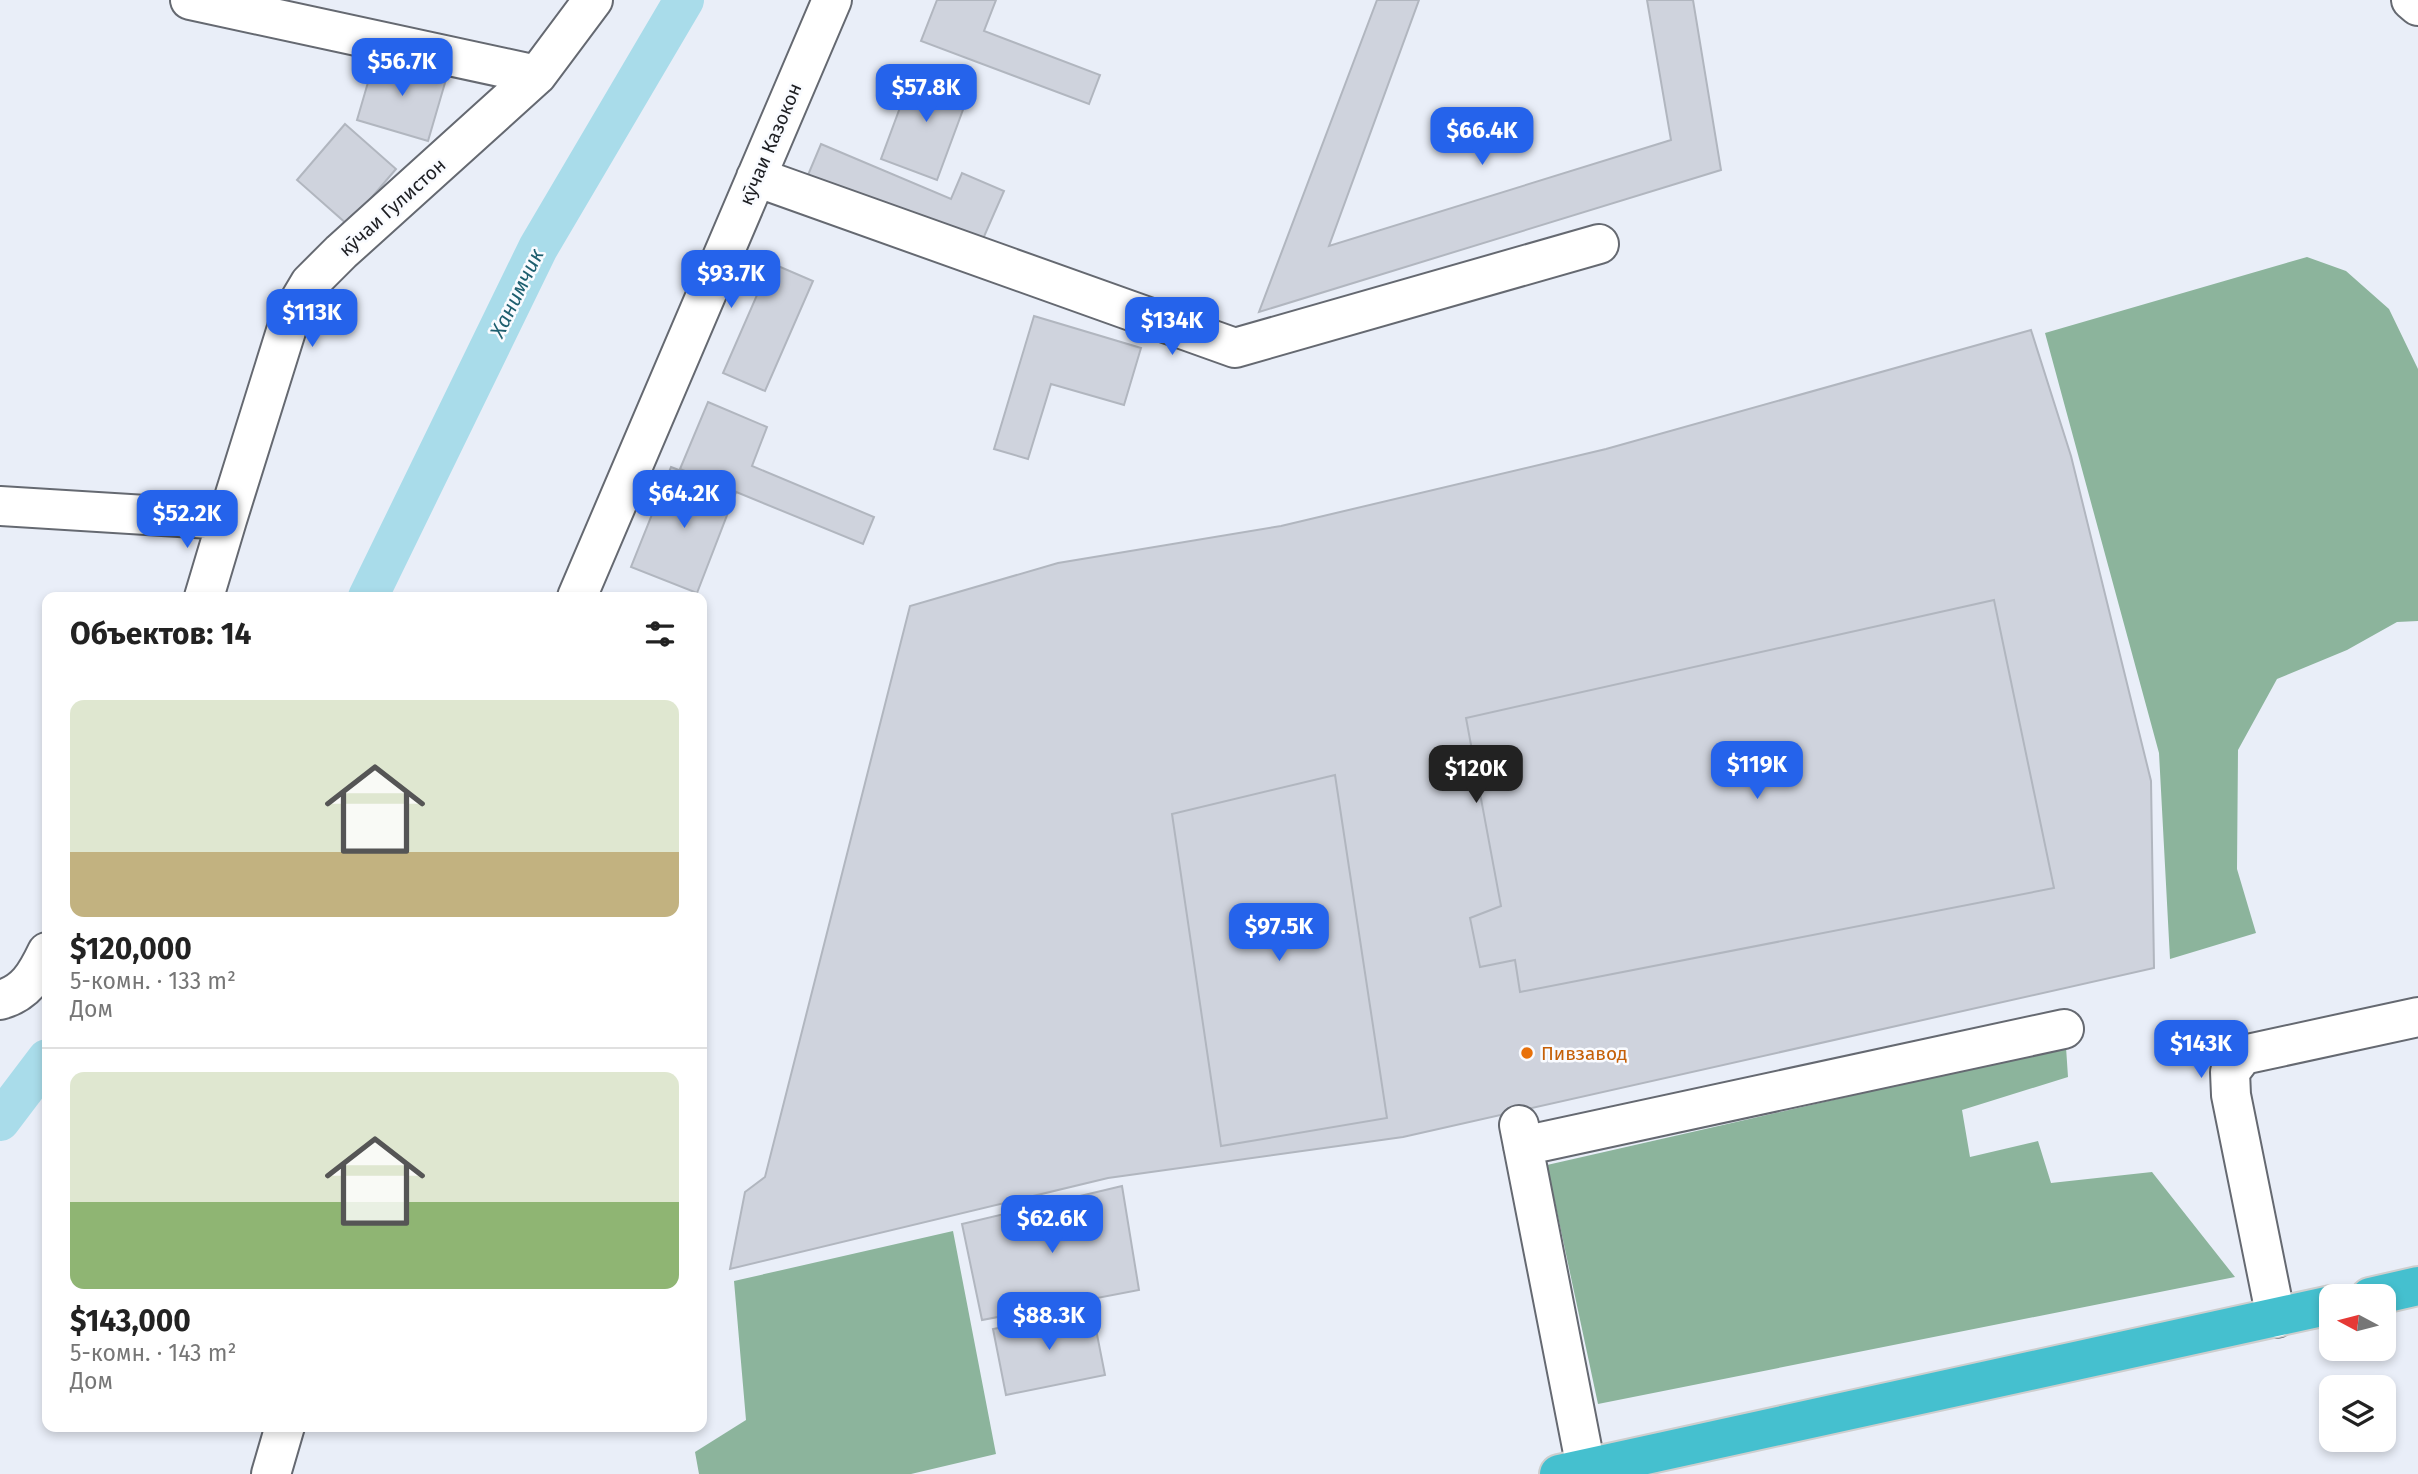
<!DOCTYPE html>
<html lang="ru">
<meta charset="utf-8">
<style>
:root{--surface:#fff;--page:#f2f2f2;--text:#222;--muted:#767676;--line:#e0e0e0;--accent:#2563eb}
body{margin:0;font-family:"Fira Sans",sans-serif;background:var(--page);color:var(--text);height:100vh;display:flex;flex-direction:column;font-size:26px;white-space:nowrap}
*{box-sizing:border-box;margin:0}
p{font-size:23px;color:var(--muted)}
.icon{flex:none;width:38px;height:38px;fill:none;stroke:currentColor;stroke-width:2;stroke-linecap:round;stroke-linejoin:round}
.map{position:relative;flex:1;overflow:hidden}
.drawer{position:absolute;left:42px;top:592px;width:665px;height:840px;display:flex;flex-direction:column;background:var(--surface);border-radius:14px;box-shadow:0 4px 10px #0003}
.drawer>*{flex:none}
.needle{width:46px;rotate:277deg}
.controls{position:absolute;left:2319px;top:1284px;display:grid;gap:14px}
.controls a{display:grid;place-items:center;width:77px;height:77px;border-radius:14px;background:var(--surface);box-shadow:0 4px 10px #0003;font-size:35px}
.price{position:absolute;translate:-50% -60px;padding:0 16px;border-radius:14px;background:var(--accent);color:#fff;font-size:23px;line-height:46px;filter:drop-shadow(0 2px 4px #0008)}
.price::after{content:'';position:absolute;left:50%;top:42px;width:21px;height:16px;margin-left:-10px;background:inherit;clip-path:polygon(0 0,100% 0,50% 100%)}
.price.active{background:#222;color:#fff}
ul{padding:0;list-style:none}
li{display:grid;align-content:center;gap:14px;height:371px;padding:0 28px}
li+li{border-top:2px solid var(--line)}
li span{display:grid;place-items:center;height:217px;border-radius:14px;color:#555}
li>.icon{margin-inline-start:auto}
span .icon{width:126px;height:126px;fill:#fffc;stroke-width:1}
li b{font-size:30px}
h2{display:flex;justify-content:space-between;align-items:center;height:84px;padding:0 28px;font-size:30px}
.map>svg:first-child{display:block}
.forest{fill:#8cb49c}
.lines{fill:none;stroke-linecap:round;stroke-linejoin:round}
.canal{stroke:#a9dcea;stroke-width:40}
.building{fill:#cfd3dd;stroke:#b1b6bf;stroke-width:2}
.minor-casing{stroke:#656971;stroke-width:42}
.highway-casing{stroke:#cdcece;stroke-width:42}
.minor{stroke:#fff;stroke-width:38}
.highway{stroke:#45c0cf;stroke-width:38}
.food-dot{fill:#e8710a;stroke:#f9fbff;stroke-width:2.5}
.labels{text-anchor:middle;stroke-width:5;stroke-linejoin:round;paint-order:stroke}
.street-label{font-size:19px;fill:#1d1e22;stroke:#f9fbff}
.food-label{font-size:19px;fill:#c56008;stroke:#f9fbff;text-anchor:start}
.water-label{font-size:21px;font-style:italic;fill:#1e5f6f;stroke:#f9fbff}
</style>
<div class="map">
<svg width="2418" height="1474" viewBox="0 0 2418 1474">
<rect width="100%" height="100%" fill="#e9eef8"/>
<path class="forest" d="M2307,257L2346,271L2389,309L2418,369V621L2397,622L2347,650L2277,679L2238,750L2237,869L2256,933L2170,959L2159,753L2045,333Z
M2066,1047L2068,1077L1962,1110L1970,1157L2038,1141L2051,1183L2152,1172L2235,1277L1598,1404L1547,1165Z
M953,1231L996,1454L911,1474H699L695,1452L746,1420L734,1281Z"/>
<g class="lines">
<path class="canal" d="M368,597L538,248L684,0
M0,1121L47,1059"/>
</g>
<path class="building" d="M937,0H996L984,31L1100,75L1089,104L921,41Z
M1377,0H1419L1329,246L1671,140L1647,0H1693L1721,170L1259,312Z
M376,55L447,76L428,141L357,120Z
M915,67L971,88L937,180L881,159Z
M345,124L396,169L348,225L297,180Z
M821,144L951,199L962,173L1004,191L979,248L808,175Z
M771,263L813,281L765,391L723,373Z
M1034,316L1141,348L1124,405L1051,384L1028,459L994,449Z
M2031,330L2071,456L2151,781L2154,968L1403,1137L1108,1178L730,1269L745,1192L765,1177L910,606L1058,563L1281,526L1606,449Z
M708,402L767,427L752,466L874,517L863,544L680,469Z
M671,467L736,492L697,593L631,567Z
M1994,600L2054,888L1520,992L1515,960L1480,967L1470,918L1501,906L1466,718Z
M1335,775L1387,1118L1221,1146L1172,814Z
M1122,1186L1139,1290L982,1320L962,1224Z
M1092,1309L1105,1375L1006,1395L993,1329Z"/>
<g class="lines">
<defs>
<path id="minor" d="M190,0L537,75
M2411,0L2418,6
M756,177L1235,348L1599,244
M0,506L227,520L291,315L310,283L341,252L537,75L593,0
M204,597L227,520
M577,597L832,0
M0,1000C26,993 36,975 47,952
M1519,1125L1586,1468
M1523,1146L2064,1029
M2276,1318L2231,1095L2230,1072L2243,1055L2418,1017
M271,1474L285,1426"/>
<path id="highway" d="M2370,1297L2418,1286
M1559,1474L2331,1305"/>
</defs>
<use href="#minor" class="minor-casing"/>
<use href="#highway" class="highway-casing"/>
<use href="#minor" class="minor"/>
<use href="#highway" class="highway"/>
</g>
<circle class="food-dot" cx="1527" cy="1053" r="7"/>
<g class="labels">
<g class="street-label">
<text transform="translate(770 144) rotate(-67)" y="7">кӯчаи Казокон</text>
<text transform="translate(392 207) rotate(-42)" y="7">кӯчаи Гулистон</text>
</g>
<g class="food-label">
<text x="1541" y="1060">Пивзавод</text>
</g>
<g class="water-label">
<text transform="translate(517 293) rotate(-64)" y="7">Ханимчик</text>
</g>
</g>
</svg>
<div class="controls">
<a><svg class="needle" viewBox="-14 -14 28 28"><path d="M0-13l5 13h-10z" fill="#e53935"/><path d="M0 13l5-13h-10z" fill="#767676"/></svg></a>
<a><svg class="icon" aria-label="layers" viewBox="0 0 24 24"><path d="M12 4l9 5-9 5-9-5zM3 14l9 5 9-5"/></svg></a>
</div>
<b class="price" style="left:402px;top:98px">$56.7K</b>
<b class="price" style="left:926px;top:124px">$57.8K</b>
<b class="price" style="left:1482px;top:167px">$66.4K</b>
<b class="price" style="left:731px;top:310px">$93.7K</b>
<b class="price" style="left:312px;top:349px">$113K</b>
<b class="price" style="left:1172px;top:357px">$134K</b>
<b class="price" style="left:684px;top:530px">$64.2K</b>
<b class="price" style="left:187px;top:550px">$52.2K</b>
<b class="price" style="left:1757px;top:801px">$119K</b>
<b class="price active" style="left:1476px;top:805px">$120K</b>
<b class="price" style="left:1279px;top:963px">$97.5K</b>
<b class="price" style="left:2201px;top:1080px">$143K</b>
<b class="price" style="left:1052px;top:1255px">$62.6K</b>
<b class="price" style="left:1049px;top:1352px">$88.3K</b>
<section class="drawer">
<h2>Объектов: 14<svg class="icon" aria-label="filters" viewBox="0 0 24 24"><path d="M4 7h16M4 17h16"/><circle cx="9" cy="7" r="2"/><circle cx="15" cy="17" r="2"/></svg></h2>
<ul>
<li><span style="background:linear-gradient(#dfe7d0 70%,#c2b280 0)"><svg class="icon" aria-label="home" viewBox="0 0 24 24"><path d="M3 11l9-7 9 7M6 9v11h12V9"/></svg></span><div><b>$120,000</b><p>5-комн. · 133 m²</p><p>Дом</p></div></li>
<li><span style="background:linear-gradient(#dfe7d0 60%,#8fb573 0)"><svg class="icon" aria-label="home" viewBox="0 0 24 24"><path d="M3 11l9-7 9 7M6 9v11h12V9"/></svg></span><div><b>$143,000</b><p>5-комн. · 143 m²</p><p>Дом</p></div></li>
</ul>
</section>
</div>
